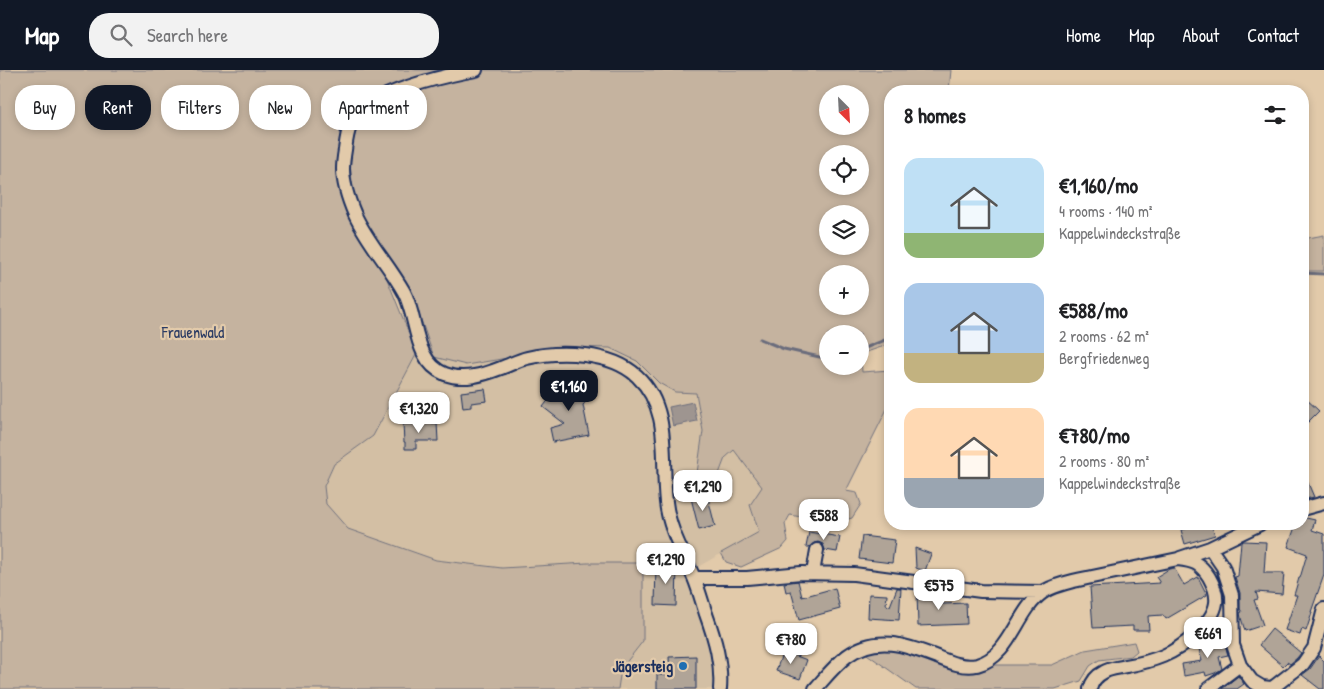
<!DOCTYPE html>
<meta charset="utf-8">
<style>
:root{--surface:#fff;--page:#f2f2f2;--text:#202124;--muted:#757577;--accent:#111827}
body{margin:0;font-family:"Patrick Hand",sans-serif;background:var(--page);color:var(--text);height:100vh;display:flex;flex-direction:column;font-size:19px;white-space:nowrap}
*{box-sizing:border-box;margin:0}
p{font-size:16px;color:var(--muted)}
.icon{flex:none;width:28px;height:28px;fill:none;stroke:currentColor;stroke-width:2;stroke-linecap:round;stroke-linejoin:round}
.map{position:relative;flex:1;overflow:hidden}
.side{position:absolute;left:884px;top:15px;width:425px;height:445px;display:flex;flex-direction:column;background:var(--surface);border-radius:20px;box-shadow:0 2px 8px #0003}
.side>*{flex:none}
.guide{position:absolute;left:15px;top:15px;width:475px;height:45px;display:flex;gap:10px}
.needle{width:32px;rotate:156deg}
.tools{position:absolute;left:819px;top:15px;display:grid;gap:10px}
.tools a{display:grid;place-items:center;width:50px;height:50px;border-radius:50%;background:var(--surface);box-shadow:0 2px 8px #0003;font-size:25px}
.price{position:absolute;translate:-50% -42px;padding:0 11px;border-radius:10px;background:#fff;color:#222;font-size:16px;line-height:32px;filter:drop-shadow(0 1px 2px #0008)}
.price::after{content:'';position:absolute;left:50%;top:30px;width:15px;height:11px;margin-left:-8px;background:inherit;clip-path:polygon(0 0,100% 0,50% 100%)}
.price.active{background:var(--accent);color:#fff}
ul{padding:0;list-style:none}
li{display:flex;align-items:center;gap:15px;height:125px;padding:0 20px}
li span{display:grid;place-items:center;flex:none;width:140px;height:100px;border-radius:15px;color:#555}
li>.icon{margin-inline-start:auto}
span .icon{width:60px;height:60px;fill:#fffc;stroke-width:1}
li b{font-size:21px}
h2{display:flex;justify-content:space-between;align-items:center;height:60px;padding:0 20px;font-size:21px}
.tag{padding:0 18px;border-radius:20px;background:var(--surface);box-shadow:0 2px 8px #0003;font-size:18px;line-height:45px}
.tag.active{background:var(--accent);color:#fff}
header{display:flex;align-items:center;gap:30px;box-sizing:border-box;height:70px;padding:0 25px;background:var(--accent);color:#fff}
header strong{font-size:24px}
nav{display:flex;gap:28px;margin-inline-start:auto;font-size:18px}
.search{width:350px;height:45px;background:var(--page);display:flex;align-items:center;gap:12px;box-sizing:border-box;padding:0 18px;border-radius:20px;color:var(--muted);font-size:19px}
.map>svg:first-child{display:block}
.built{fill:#d3bfa4}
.green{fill:#c5b39f;stroke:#70717e;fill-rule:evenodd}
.water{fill:#9e9590;stroke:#6a6c7c}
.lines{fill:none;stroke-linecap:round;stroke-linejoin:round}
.stream{stroke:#6a6c7c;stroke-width:3}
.building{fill:#b0a497;stroke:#1b2f5e}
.minor-casing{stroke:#1b2f5e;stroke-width:16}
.minor{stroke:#e2caaa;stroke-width:12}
.poi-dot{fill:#1f6fb2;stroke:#e2caaa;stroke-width:2}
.labels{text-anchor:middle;stroke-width:4.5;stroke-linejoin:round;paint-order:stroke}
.park-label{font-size:16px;fill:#2c3c64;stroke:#e2caaa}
.poi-label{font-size:16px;font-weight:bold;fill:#1b2f5e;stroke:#e2caaa;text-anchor:end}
</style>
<header>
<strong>Map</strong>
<div class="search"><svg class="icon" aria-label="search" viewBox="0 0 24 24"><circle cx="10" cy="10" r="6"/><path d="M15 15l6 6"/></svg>Search here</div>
<nav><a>Home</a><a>Map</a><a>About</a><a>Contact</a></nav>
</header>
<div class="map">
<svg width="1324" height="619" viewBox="0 0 1324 619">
<rect width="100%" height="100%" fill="#e2caaa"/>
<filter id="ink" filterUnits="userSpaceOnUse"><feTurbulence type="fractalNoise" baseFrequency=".02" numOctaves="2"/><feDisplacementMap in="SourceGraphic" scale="10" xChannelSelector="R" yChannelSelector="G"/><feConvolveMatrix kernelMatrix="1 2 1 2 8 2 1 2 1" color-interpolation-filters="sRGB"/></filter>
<g filter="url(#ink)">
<path class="built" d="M572,277L610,278L637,291L659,313L675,322L696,323L703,361L695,416L714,417L725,388L734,380L762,417L750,435L759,462L696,498L718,557L726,592L727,619H618L621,599L643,571V493H587L502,498L436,490L348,459L325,434L324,416L334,394L373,366L417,283L466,295Z"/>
<path class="green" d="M0,0H951L949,21H890V274L861,284L862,302L890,300V340L887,339L846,421L857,423L861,434L852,448L835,453L790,445L785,454L788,471L782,478L741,497L726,492L721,483L759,462L750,435L762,417L734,380L725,388L714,417H695L703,361L696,323L675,322L659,313L637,291L610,278L572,277L466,295L434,287L412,224L364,153L353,120L349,86L355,31L340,61V115L348,144L387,209L417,283L373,366L334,394L324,416L326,434L348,459L436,490L502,498L587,493H643V571L621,599L618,619H0ZM828,24H860V56H828ZM828,84H860V116H828ZM828,144H860V176H828ZM828,204H860V236H828ZM828,264H860V296H828Z
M1324,165V201H1303V169Z
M1134,572L1137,581L1131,586L1099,590L1090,596L1081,611L1055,619H916L864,582L885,579L913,583L956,600L971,602L988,595H1052L1085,580Z"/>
<path class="water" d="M693,332L697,351L673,356L669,337Z"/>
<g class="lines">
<path class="stream" d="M1302,203L1324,204
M760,269L784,279L824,288L828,287
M860,280L890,268"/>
</g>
<path class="building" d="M568,310L591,326L583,335L589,365L553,372L550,358L565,354L543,337L560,315L564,317Z
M485,319L487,331L471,333V337L463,338L461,322Z
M1302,325L1319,341L1302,358Z
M437,353L438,371H416V379H405V372H404L403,354Z
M1302,399L1314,427L1302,430Z
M707,424L715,456L699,460L691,428Z
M1302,447L1315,450L1312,460L1324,464V505L1311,542H1312L1311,546L1306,561L1302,559L1300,565L1285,560L1297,525H1294L1299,508H1300L1307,484L1288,477L1296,454H1302Z
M1188,454H1211L1215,465L1185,474L1181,460L1189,458Z
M809,462L840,467L837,482L825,480L823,474L818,472L814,473L809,477H806Z
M862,466L895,470L892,493L859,489Z
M1244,471L1266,472L1264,503H1284L1282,524L1256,522L1258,529L1254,530L1263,555L1245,561L1241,548L1240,543L1242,542L1240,539V523L1235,507L1238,506L1241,472Z
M915,478L931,484L925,501L916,498Z
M656,495L677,496L676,536L655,535Z
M1174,498L1184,515L1198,507L1207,525L1166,549L1163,545L1148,546L1149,560H1133V556L1093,558L1090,517L1160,513L1156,507L1169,499Z
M798,511L802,527L835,518L840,539L799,550L791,521L786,522L784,513Z
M897,518H901L899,550L868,548L869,524L887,525L886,535L890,536Z
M917,522L942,524L943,534L966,533L967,554L918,556Z
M1272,559L1301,583L1297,588L1290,594L1287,592L1283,596L1259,575Z
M1225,567V575L1228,585L1219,587L1222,599L1215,603L1206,606L1205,602L1184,606L1182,594L1202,591L1198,575Z
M783,581L807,590L800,609L776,601Z
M696,586V619H657V605H670L669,587Z
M1319,586L1324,591V619H1320L1302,605L1310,599Z
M1238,606L1244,614L1237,619H1222Z"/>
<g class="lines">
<defs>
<path id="minor" d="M476,0C443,6 410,14 380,28C376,29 370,31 367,34C364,36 361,42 358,45C356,49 352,53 350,57C347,63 346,73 345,80C344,86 343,93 343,99C343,114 349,131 355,145C368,173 389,195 404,222C418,248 413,291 445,304C463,311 483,305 501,298C510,295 518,290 527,288C560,280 611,282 637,306C672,339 661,389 666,432C669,460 684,484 694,508C699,520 702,532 706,544C715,569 722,593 720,619
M1302,439L1324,433
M1210,478L1223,497L1232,525L1233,575L1240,595L1252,611L1262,617L1271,618
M1180,488L1210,478L1260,454
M813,503L817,480
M694,508H747L801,503L854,504L981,521L1043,522
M815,619C825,608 835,595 847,586C876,564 906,575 937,587C949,592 963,598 977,595C1011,586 1016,542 1042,523C1054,514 1078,510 1092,507C1121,501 1149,495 1178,489C1194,491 1200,493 1209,507C1213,514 1217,525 1216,533C1213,554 1182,578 1163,586C1151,591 1138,594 1126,596C1119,598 1110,598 1104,602C1096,606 1092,611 1090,619
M1208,619L1240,595
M1271,619L1303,594L1314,578L1324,539"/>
</defs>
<use href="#minor" class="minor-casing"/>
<use href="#minor" class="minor"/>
</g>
</g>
<circle class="poi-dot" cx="683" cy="596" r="5"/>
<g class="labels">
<g class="park-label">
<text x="193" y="268">Frauenwald</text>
</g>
<g class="poi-label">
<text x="673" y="602">Jägersteig</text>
</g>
</g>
</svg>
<div class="tools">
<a><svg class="needle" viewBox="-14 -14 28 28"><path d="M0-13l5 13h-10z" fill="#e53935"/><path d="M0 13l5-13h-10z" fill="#757577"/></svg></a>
<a><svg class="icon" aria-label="locate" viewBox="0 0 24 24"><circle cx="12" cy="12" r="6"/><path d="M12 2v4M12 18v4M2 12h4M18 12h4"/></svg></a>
<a><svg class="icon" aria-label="layers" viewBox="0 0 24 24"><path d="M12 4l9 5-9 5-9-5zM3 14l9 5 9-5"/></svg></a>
<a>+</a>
<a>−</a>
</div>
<b class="price active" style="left:569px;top:342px">€1,160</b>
<b class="price" style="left:419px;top:364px">€1,320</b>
<b class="price" style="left:703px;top:442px">€1,290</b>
<b class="price" style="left:824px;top:471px">€588</b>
<b class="price" style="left:666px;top:515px">€1,290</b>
<b class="price" style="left:939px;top:541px">€575</b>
<b class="price" style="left:1208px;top:589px">€669</b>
<b class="price" style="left:791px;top:595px">€780</b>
<div class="guide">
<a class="tag">Buy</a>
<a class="tag active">Rent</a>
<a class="tag">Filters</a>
<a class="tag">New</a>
<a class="tag">Apartment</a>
</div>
<section class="side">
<h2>8 homes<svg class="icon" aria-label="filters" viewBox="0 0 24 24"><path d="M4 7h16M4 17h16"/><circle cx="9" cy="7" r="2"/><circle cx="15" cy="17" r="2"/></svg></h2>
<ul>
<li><span style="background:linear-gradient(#bfe0f5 75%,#8fb573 0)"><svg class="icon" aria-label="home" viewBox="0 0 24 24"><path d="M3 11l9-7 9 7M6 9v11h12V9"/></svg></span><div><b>€1,160/mo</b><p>4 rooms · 140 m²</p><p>Kappelwindeckstraße</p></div></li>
<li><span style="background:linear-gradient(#a9c7e8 70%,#c2b280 0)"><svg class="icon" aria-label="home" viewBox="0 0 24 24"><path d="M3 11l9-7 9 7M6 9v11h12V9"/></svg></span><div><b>€588/mo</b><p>2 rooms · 62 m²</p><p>Bergfriedenweg</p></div></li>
<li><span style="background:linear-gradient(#ffd9b3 70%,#9aa5b1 0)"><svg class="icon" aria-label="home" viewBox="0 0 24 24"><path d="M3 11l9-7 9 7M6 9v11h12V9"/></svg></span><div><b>€780/mo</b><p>2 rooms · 80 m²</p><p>Kappelwindeckstraße</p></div></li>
</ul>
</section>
</div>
